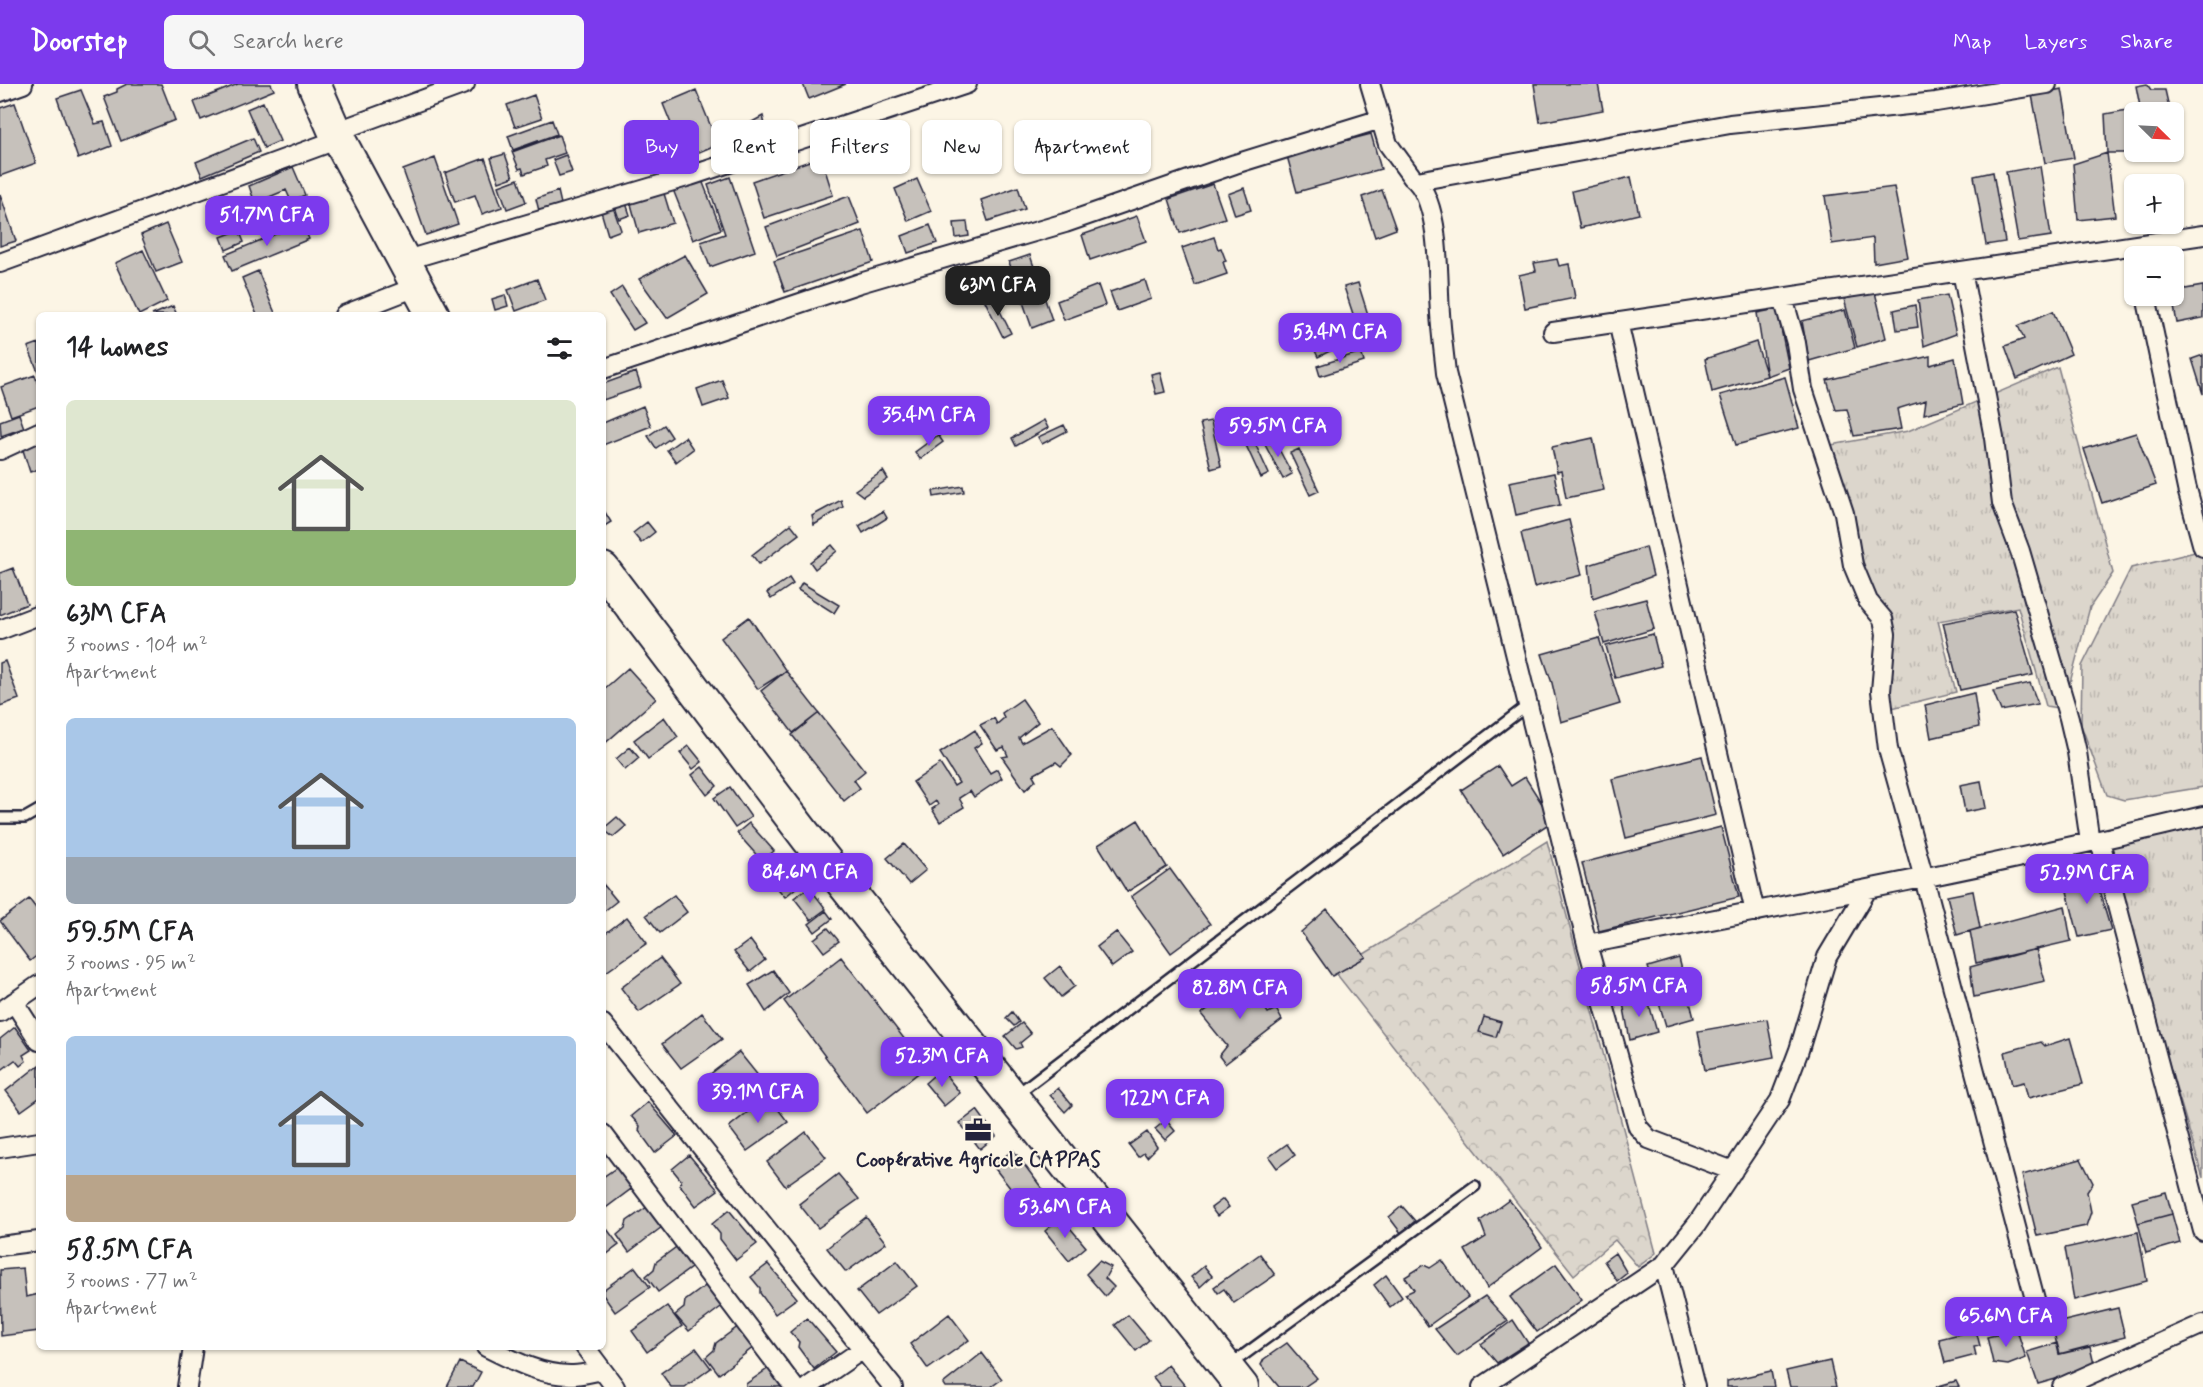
<!DOCTYPE html>
<meta charset="utf-8">
<style>
:root{--surface:#fff;--page:#f6f6f6;--text:#202124;--muted:#757577;--accent:#7c3aed}
body{margin:0;font-family:Mynerve,sans-serif;background:var(--page);color:var(--text);height:100vh;display:flex;flex-direction:column;font-size:22px;white-space:nowrap}
*{box-sizing:border-box;margin:0}
p{font-size:20px;color:var(--muted)}
.icon{flex:none;width:33px;height:33px;fill:none;stroke:currentColor;stroke-width:2;stroke-linecap:round;stroke-linejoin:round}
.map{position:relative;flex:1;overflow:hidden}
.sheet{position:absolute;left:36px;top:228px;width:570px;height:1038px;display:flex;flex-direction:column;background:var(--surface);border-radius:9px;box-shadow:0 2px 4px #0004}
.sheet>*{flex:none}
.guide{position:absolute;left:624px;top:36px;width:570px;height:54px;display:flex;gap:12px}
.needle{width:39px;rotate:114deg}
.controls{position:absolute;left:2124px;top:18px;display:grid;gap:12px}
.controls a{display:grid;place-items:center;width:60px;height:60px;border-radius:9px;background:var(--surface);box-shadow:0 2px 4px #0004;font-size:30px}
.price{position:absolute;translate:-50% -51px;padding:0 14px;border-radius:12px;background:var(--accent);color:#fff;font-size:20px;line-height:39px;filter:drop-shadow(0 2px 3px #0008)}
.price::after{content:'';position:absolute;left:50%;top:36px;width:18px;height:14px;margin-left:-9px;background:inherit;clip-path:polygon(0 0,100% 0,50% 100%)}
.price.active{background:#222;color:#fff}
ul{padding:0;list-style:none}
li{display:grid;align-content:center;gap:12px;height:318px;padding:0 30px}
li span{display:grid;place-items:center;height:186px;border-radius:9px;color:#555}
li>.icon{margin-inline-start:auto}
span .icon{width:108px;height:108px;fill:#fffc;stroke-width:1}
li b{font-size:26px}
h2{display:flex;justify-content:space-between;align-items:center;height:72px;padding:0 30px;font-size:26px}
.chip{padding:0 21px;border-radius:9px;background:var(--surface);box-shadow:0 2px 4px #0004;font-size:21px;line-height:54px}
.chip.active{background:var(--accent);color:#fff}
header{display:flex;align-items:center;gap:36px;box-sizing:border-box;height:84px;padding:0 30px;background:var(--accent);color:#fff}
header strong{font-size:28px}
nav{display:flex;gap:33px;margin-inline-start:auto;font-size:21px}
.search{width:420px;height:54px;background:var(--page);display:flex;align-items:center;gap:15px;box-sizing:border-box;padding:0 21px;border-radius:9px;color:var(--muted);font-size:22px}
.map>svg:first-child{display:block}
.grass{fill:url(#grass-tufts);stroke:#7f7c84;stroke-width:1.5}
.forest{fill:url(#forest-crowns);stroke:#7f7c84;stroke-width:1.5}
.building{fill:#c6c1bb;stroke:#22223b;stroke-width:1.5}
.lines{fill:none;stroke-linecap:round;stroke-linejoin:round}
.service-casing{stroke:#22223b;stroke-width:14}
.minor-casing{stroke:#22223b;stroke-width:22}
.trunk-casing{stroke:#22223b;stroke-width:36}
.service{stroke:#fcf5e5;stroke-width:9}
.minor{stroke:#fcf5e5;stroke-width:18}
.trunk{stroke:#fcf5e5;stroke-width:32}
.labels{text-anchor:middle;stroke-width:4.5;stroke-linejoin:round;paint-order:stroke}
.poi-label{font-size:20px;font-weight:bold;fill:#22223b;stroke:#fcf5e5}
</style>
<header>
<strong>Doorstep</strong>
<div class="search"><svg class="icon" aria-label="search" viewBox="0 0 24 24"><circle cx="10" cy="10" r="6"/><path d="M15 15l6 6"/></svg>Search here</div>
<nav><a>Map</a><a>Layers</a><a>Share</a></nav>
</header>
<div class="map">
<svg width="2203" height="1303" viewBox="0 0 2203 1303">
<defs>
<pattern id="grass-tufts" width="24" height="20" patternUnits="userSpaceOnUse" patternTransform="scale(1.5)"><rect width="24" height="20" fill="#dcd6cc"/><path d="M3 7l-1-3M5 7V3M7 7l1-3M15 17l-1-3M17 17v-4M19 17l1-3" fill="none" stroke="#bcb7b0"/></pattern>
<pattern id="forest-crowns" width="20" height="18" patternUnits="userSpaceOnUse" patternTransform="scale(1.5)"><rect width="20" height="18" fill="#dcd6cc"/><path d="M2 6a3 3 0 1 1 6 0M12 15a3 3 0 1 1 6 0" fill="none" stroke="#bcb7b0"/></pattern>
</defs>
<rect width="100%" height="100%" fill="#fcf5e5"/>
<filter id="ink" filterUnits="userSpaceOnUse"><feTurbulence type="fractalNoise" baseFrequency=".0167" numOctaves="2"/><feDisplacementMap in="SourceGraphic" scale="12" xChannelSelector="R" yChannelSelector="G"/><feConvolveMatrix kernelMatrix="1 2 1 2 8 2 1 2 1" color-interpolation-filters="sRGB"/></filter>
<g filter="url(#ink)">
<path class="grass" d="M2058,283L2113,489L2090,523L2063,625L2046,622L2018,523L1938,537L1956,608L1888,625L1893,543L1869,499L1831,361L1908,347Z
M2203,466V703L2124,716L2107,711L2081,641L2082,582L2131,484Z
M2203,742V1094L2104,760Z"/>
<path class="forest" d="M1547,757L1656,1169L1638,1183L1615,1156L1574,1191L1335,888Z"/>
<path class="building" d="M127,0H161L175,36L121,57L104,13L117,8V5Z
M238,0H271L274,6L201,36L194,18Z
M803,0H846L809,15Z
M1534,0H1598L1603,26L1540,38Z
M2147,0L2151,6H2165L2170,28H2141L2136,2Z
M2062,5L2074,74L2045,79L2032,11Z
M81,6L95,40L104,38L112,62L78,75L57,14Z
M696,6L718,60L685,74L663,20Z
M534,11L542,34L515,43L507,21Z
M263,18L280,57L264,64L247,25Z
M15,19L36,79L0,92V24Z
M2133,25L2134,68L2140,69H2107L2105,30Z
M763,32L766,45L755,47L750,39Z
M552,36L557,50L513,66L508,52Z
M1371,50L1381,85L1297,108L1287,72Z
M559,51L565,69L545,76L547,82L524,90L522,84L519,85L512,68Z
M253,54L259,68L202,92L196,78Z
M2107,69L2115,132L2078,136L2073,80Z
M505,70L513,93L499,98L491,74Z
M566,71L572,88L559,92L553,76Z
M821,73L833,111L764,134L752,97Z
M435,74L458,140L426,151L403,86Z
M485,74L502,123L482,130L475,111L455,118L445,89Z
M2040,82L2051,152L2018,157L2006,88Z
M293,83L305,111L291,117L286,106L255,119L249,102Z
M1993,88L2005,158L1986,161L1974,92Z
M700,91L721,145L693,156L672,103Z
M730,93L755,167L710,183L701,158L725,150L708,101Z
M1631,93L1639,130L1580,144L1572,107Z
M518,95L526,118L507,125L499,102Z
M917,95L931,127L908,137L895,105Z
M1213,100L1225,134L1180,149L1169,115Z
M662,103L673,139L639,149L629,113Z
M1018,103L1025,125L988,137L981,116Z
M1894,103L1908,173L1874,179L1873,154L1832,160L1825,112Z
M1244,104L1251,126L1235,131L1228,110Z
M1382,106L1396,145L1375,153L1362,113Z
M558,107L561,120L539,127L536,115Z
M0,110L16,157L0,162Z
M849,112L860,140L777,172L766,143Z
M226,114L238,142L221,149L209,121Z
M625,116L630,131L619,135L614,120Z
M612,120L621,146L608,151L600,124Z
M1137,132L1146,157L1090,176L1082,151Z
M967,138L969,152L956,154L954,139Z
M302,139L309,155L232,187L225,171Z
M166,140L182,178L156,188L141,151Z
M930,141L937,159L908,169L902,152Z
M239,146L244,158L226,166L221,153Z
M863,147L873,178L785,208L774,177Z
M1214,153L1218,165L1221,164L1226,177L1223,178L1227,190L1195,201L1182,164Z
M143,166L167,217L139,231L115,179Z
M685,171L708,210L667,234L639,195Z
M1030,171L1052,236L1032,244L1009,178Z
M1557,175L1559,182L1569,180L1575,214L1525,224L1519,191L1536,187L1534,179Z
M258,187L272,222L276,231H257L242,194Z
M537,195L545,216L516,227L508,206Z
M1145,196L1151,215L1117,227L1110,208Z
M1358,199L1370,237L1357,242L1344,203Z
M1098,201L1105,221L1064,236L1057,217Z
M2203,202V234L2177,239L2172,212L2174,207Z
M622,203L645,239L633,246L610,211Z
M1875,208L1886,254L1857,263L1844,215Z
M505,211L508,222L495,226L492,215Z
M1947,211L1956,250L1924,262L1918,216Z
M993,213L1011,249L1003,253L984,215Z
M1915,221L1918,243L1897,246L1894,226Z
M173,222L177,231H152Z
M1777,225L1789,284L1767,292L1757,229Z
M1845,226L1855,264L1809,277L1802,237Z
M2053,227L2071,270L2017,295L2005,262L2024,255L2018,242Z
M1350,237L1358,253L1318,273L1310,256Z
M1756,258L1767,292L1712,308L1705,275Z
M39,259V290L28,263Z
M1361,268L1364,278L1320,292L1317,282Z
M2203,271V310L2192,275Z
M1930,272V281L1955,274L1963,320L1924,330L1926,316L1897,325L1901,345L1854,352L1847,325L1836,326L1827,296Z
M636,288L641,303L603,316V300Z
M1160,288L1165,308L1156,310L1151,290Z
M35,291L39,304V322L11,332L1,303Z
M1785,293L1799,344L1736,361L1720,311Z
M722,296L729,314L703,323L697,305Z
M643,322L651,342L603,361V339Z
M19,330L24,344L1,352L0,337Z
M1044,336L1048,344L1016,362L1012,354Z
M1211,337L1221,382L1211,385L1200,339Z
M664,341L672,353L656,364L648,352Z
M1064,341L1067,347L1042,360L1038,353Z
M2136,349L2156,401L2102,419L2084,365Z
M938,351L943,358L920,375L915,368Z
M1272,352L1292,390L1283,395L1263,357Z
M685,353L693,365L676,378L667,366Z
M1593,354L1604,406L1566,414L1561,387L1557,388L1552,363Z
M1253,355L1269,390L1261,394L1245,359Z
M39,358V385L30,388L22,363Z
M1299,365L1319,407L1310,411L1290,369Z
M883,387L888,395L863,412L855,406Z
M1554,389L1560,421L1516,431L1509,398Z
M963,402L964,408L934,413L933,407Z
M841,416L843,423L814,441L812,432Z
M603,425L611,438L603,443Z
M883,427L887,434L863,449L859,442Z
M1569,436L1582,491L1534,503L1521,449Z
M647,438L655,448L641,459L633,449Z
M791,440L799,450L759,480L752,471Z
M832,461L837,467L815,485L810,478Z
M1646,463L1653,492L1593,514L1589,481Z
M13,484L27,520L0,531V489Z
M789,494L793,500L771,515L767,509Z
M802,499L839,521L834,529L798,506Z
M1646,515L1654,545L1604,560L1595,528Z
M2014,525L2033,591L1960,606L1943,539Z
M749,533L786,587L758,605L721,554Z
M1653,550L1661,582L1615,594L1606,562Z
M1599,554L1620,620L1561,638L1552,599L1542,570Z
M5,577L19,615L0,622V579Z
M628,584L656,615L603,661V606Z
M786,587L819,629L793,649L761,607Z
M2030,599L2038,620L2001,627L1993,607Z
M1974,609L1979,643L1931,654L1925,621Z
M1022,615L1038,638L1019,654L1022,659L1052,642L1072,671L1061,682L1056,678L1033,691L1036,696L1025,706L1002,673L1008,672L1004,663L997,666L980,641L994,634L997,640L1004,634L1002,629Z
M819,629L865,687L854,696L860,704L844,717L792,651Z
M664,633L678,653L648,675L634,656Z
M975,646L982,659L974,664L990,689L997,685L1002,694L974,713L970,707L959,714L964,723L940,738L932,725L938,721L936,717L929,722L913,698L940,680L954,702L959,699L940,669Z
M689,662L702,678L693,685L680,669Z
M630,663L639,674L625,686L616,675Z
M1702,672L1716,731L1626,754L1612,695Z
M1498,682L1511,702L1525,693L1553,737L1503,770L1461,706Z
M702,683L717,702L707,711L692,691Z
M1981,697L1986,724L1965,728L1960,701Z
M730,703L751,733L735,744L714,714Z
M617,733L626,742L613,753L603,745Z
M1138,736L1167,783L1127,808L1098,761Z
M749,739L774,767L762,777L737,749Z
M1721,743L1739,813L1599,847L1582,779Z
M904,760L926,786L909,800L887,774Z
M780,771L803,798L785,813L762,786Z
M1170,785L1210,840L1171,869L1131,813Z
M2093,786L2111,846L2079,853L2064,796Z
M603,800L617,817L603,828Z
M809,803L826,825L811,836L794,814Z
M1973,807L1980,844L1957,851L1947,812Z
M674,811L687,828L660,849L646,831Z
M29,815L39,828V870L30,877L0,837Z
M2065,822L2071,857L1976,879L1970,847Z
M1327,825L1366,873L1332,892L1301,848Z
M826,827L832,835L815,848L809,840Z
M627,833L647,859L606,888L603,884V851Z
M828,844L839,857L824,868L814,855Z
M1116,848L1132,868L1112,883L1097,863Z
M750,856L765,876L750,888L734,868Z
M2036,865L2045,897L1974,913L1970,883Z
M841,873L926,983L867,1029L784,917Z
M660,874L680,900L639,928L621,904Z
M1679,874L1694,934L1666,942L1648,883Z
M1060,882L1075,902L1061,913L1045,894Z
M773,886L789,909L766,928L749,901Z
M1247,896L1268,929L1276,925L1282,936L1225,980L1219,972L1227,962L1201,930Z
M1647,913L1657,948L1630,956L1623,919Z
M1012,928L1019,938L1014,942L1006,934Z
M702,929L722,955L681,984L662,960Z
M1484,933L1501,938L1496,953L1479,948Z
M1767,935L1774,973L1705,986L1698,947Z
M1022,939L1031,950L1020,959L1022,963L1016,965L1005,952Z
M15,943L31,966L23,971L26,977L20,982L15,976L0,987V955Z
M2070,954L2083,1000L2028,1014L2024,998L2012,1001L2005,968L2041,958L2045,962Z
M739,968L760,994L719,1022L700,998Z
M39,981V1014L21,1027L6,1007Z
M941,985L960,1009L944,1022L925,999Z
M1058,1004L1072,1021L1065,1028L1050,1011Z
M1156,1004L1163,1018L1146,1027L1139,1013Z
M768,1012L788,1038L747,1067L729,1043Z
M648,1018L677,1052L655,1069L639,1047L640,1042L631,1032Z
M977,1026L996,1052L980,1065L960,1039Z
M1166,1036L1175,1047L1165,1056L1155,1045Z
M806,1048L826,1073L785,1102L767,1078Z
M1147,1048L1157,1063L1147,1073L1144,1069L1138,1073L1129,1061Z
M1287,1060L1295,1071L1277,1084L1269,1073Z
M1013,1066L1044,1107L1025,1123L993,1082Z
M689,1071L718,1106L696,1122L680,1101L681,1096L672,1085Z
M2081,1075L2093,1099L2087,1108L2091,1128L2086,1142L2037,1152L2022,1091Z
M619,1082L635,1102L603,1126V1093Z
M838,1090L859,1115L818,1144L799,1120Z
M2166,1108L2172,1130L2138,1139L2132,1117Z
M1223,1115L1229,1123L1217,1132L1211,1124Z
M1509,1116L1519,1128L1542,1163L1487,1204L1465,1166L1486,1153L1480,1137Z
M650,1121L666,1140L629,1168L617,1151L625,1144L627,1137Z
M1402,1122L1415,1137L1401,1149L1389,1133Z
M729,1126L757,1160L736,1176L720,1155V1150L712,1140Z
M2172,1130L2180,1159L2146,1169L2138,1139Z
M866,1133L886,1159L846,1188L827,1164Z
M1061,1133L1086,1163L1069,1177L1045,1147Z
M604,1141L619,1161L603,1173V1142Z
M2138,1148L2147,1197L2074,1216L2065,1164Z
M679,1161L695,1181L658,1208L646,1192L654,1185L656,1178Z
M1615,1169L1627,1189L1617,1197L1604,1177Z
M1260,1170L1275,1191L1234,1219L1224,1205L1218,1209L1214,1203Z
M1442,1176L1468,1213L1428,1242L1405,1210L1414,1206L1405,1193L1424,1181L1430,1184Z
M897,1177L917,1202L876,1231L857,1207Z
M1099,1177L1111,1183L1105,1194L1114,1203L1105,1212L1086,1190Z
M768,1180L797,1214L775,1230L760,1209V1204L751,1193Z
M1556,1180L1582,1216L1537,1248L1510,1213Z
M1204,1182L1212,1192L1200,1203L1191,1193Z
M635,1183L650,1203L615,1228L603,1211V1206Z
M23,1184L26,1213L39,1210V1247L1,1252L0,1186Z
M1386,1191L1402,1213L1390,1223L1374,1201Z
M708,1200L725,1220L689,1247L675,1231L684,1224L685,1217Z
M1485,1212L1508,1237L1457,1272L1435,1245Z
M667,1222L682,1242L647,1268L632,1247Z
M2118,1224L2125,1253L2059,1270L2052,1240Z
M949,1230L969,1256L928,1285L910,1260Z
M1128,1231L1149,1256L1136,1267L1115,1241Z
M807,1234L836,1268L814,1285L798,1263L799,1258L790,1248Z
M1513,1236L1528,1259L1497,1279L1481,1260Z
M739,1242L755,1262L719,1290L706,1273L714,1266L716,1259Z
M1976,1246L1980,1262L1974,1263L1976,1271L1945,1279L1939,1255Z
M2017,1246L2026,1274L2008,1281L1993,1279L1987,1253Z
M1287,1259L1317,1294L1304,1303H1279L1261,1281L1264,1275Z
M2057,1259L2060,1270L2090,1263L2095,1284L2038,1300L2027,1268Z
M696,1264L711,1284L685,1303H671L661,1289Z
M982,1269L1002,1295L991,1303H945L943,1300Z
M1830,1277L1836,1303H1790L1786,1287Z
M460,1278L481,1288L473,1303H447Z
M1168,1281L1186,1303H1161L1153,1293Z
M769,1284L785,1303H746V1300Z
M1771,1287L1774,1303H1727V1297Z
M1956,1297L1959,1303H1935Z"/>
<g class="lines">
<defs>
<path id="service" d="M0,734H25L39,726
M1017,1010L1528,621
M1230,1281L1475,1102"/>
<path id="minor" d="M1370,0L1388,60L1412,93C1442,117 1437,193 1440,229C1441,249 1444,269 1446,289L1587,860L1638,1043L1649,1055L1733,1087
M0,8L23,0
M335,48L465,0
M1417,97L1730,40L1936,18L2047,0
M403,177L690,92L967,0
M0,179L339,55
M1962,187L1994,354L2002,419L2020,467L2069,634L2077,668L2090,758
M2146,212L2187,405L2203,463
M1783,214L1796,259L1803,305L1844,429L1853,481L1868,517L1883,535L1886,550L1881,607L1888,665L1924,794L2036,1219
M344,231L416,203
M1618,238L1755,828
M1553,248L2203,151
M603,285L860,199L1065,139L1235,80L1381,35
M0,366L39,348
M0,546L39,531
M2100,757L2203,1147
M1587,860C1793,820 1999,781 2203,732
M14,918L39,957
M0,928L39,901
M603,940L893,1303
M603,1050L794,1303
M0,1064L39,1058
M0,1162L39,1157
M1664,1181L1695,1303
M486,1263C514,1277 542,1292 573,1291C582,1291 592,1288 602,1286
M585,1263L615,1303
M187,1303L193,1263
M808,1303L863,1265
M1482,1303L1664,1181L1697,1140L1780,1016L1799,966L1827,873L1867,806
M2062,1303L2203,1240"/>
<path id="trunk" d="M314,0L335,48L433,231
M603,485L808,755L1242,1303"/>
</defs>
<use href="#service" class="service-casing"/>
<use href="#minor" class="minor-casing"/>
<use href="#trunk" class="trunk-casing"/>
<use href="#service" class="service"/>
<use href="#minor" class="minor"/>
<use href="#trunk" class="trunk"/>
</g>
</g>
<defs>
<symbol id="office-bare" viewBox="-9 -9 18 18"><path d="M-6-3h4V-5.5h4V-3h4V5H-6ZM-1-4.5V-3h2v-1.5ZM-6 0V1H6V0Z" fill="#22223b" stroke="#fcf5e5" stroke-width="2.5" paint-order="stroke"/></symbol>
</defs>
<g fill-rule="evenodd">
<use href="#office-bare" x="959" y="1027" width="38" height="38"/>
</g>
<g class="labels">
<g class="poi-label">
<text x="978" y="1082">Coopérative Agricole CAPPAS</text>
</g>
</g>
</svg>
<div class="controls">
<a><svg class="needle" viewBox="-14 -14 28 28"><path d="M0-13l5 13h-10z" fill="#e53935"/><path d="M0 13l5-13h-10z" fill="#757577"/></svg></a>
<a>+</a>
<a>−</a>
</div>
<b class="price" style="left:267px;top:163px">51.7M CFA</b>
<b class="price active" style="left:998px;top:233px">63M CFA</b>
<b class="price" style="left:1340px;top:280px">53.4M CFA</b>
<b class="price" style="left:929px;top:363px">35.4M CFA</b>
<b class="price" style="left:1278px;top:374px">59.5M CFA</b>
<b class="price" style="left:810px;top:820px">84.6M CFA</b>
<b class="price" style="left:2087px;top:821px">52.9M CFA</b>
<b class="price" style="left:1639px;top:934px">58.5M CFA</b>
<b class="price" style="left:1240px;top:936px">82.8M CFA</b>
<b class="price" style="left:942px;top:1004px">52.3M CFA</b>
<b class="price" style="left:758px;top:1040px">39.1M CFA</b>
<b class="price" style="left:1165px;top:1046px">122M CFA</b>
<b class="price" style="left:1065px;top:1155px">53.6M CFA</b>
<b class="price" style="left:2006px;top:1264px">65.6M CFA</b>
<div class="guide">
<a class="chip active">Buy</a>
<a class="chip">Rent</a>
<a class="chip">Filters</a>
<a class="chip">New</a>
<a class="chip">Apartment</a>
</div>
<section class="sheet">
<h2>14 homes<svg class="icon" aria-label="filters" viewBox="0 0 24 24"><path d="M4 7h16M4 17h16"/><circle cx="9" cy="7" r="2"/><circle cx="15" cy="17" r="2"/></svg></h2>
<ul>
<li><span style="background:linear-gradient(#dfe7d0 70%,#8fb573 0)"><svg class="icon" aria-label="home" viewBox="0 0 24 24"><path d="M3 11l9-7 9 7M6 9v11h12V9"/></svg></span><div><b>63M CFA</b><p>3 rooms · 104 m²</p><p>Apartment</p></div></li>
<li><span style="background:linear-gradient(#a9c7e8 75%,#9aa5b1 0)"><svg class="icon" aria-label="home" viewBox="0 0 24 24"><path d="M3 11l9-7 9 7M6 9v11h12V9"/></svg></span><div><b>59.5M CFA</b><p>3 rooms · 95 m²</p><p>Apartment</p></div></li>
<li><span style="background:linear-gradient(#a9c7e8 75%,#b9a48a 0)"><svg class="icon" aria-label="home" viewBox="0 0 24 24"><path d="M3 11l9-7 9 7M6 9v11h12V9"/></svg></span><div><b>58.5M CFA</b><p>3 rooms · 77 m²</p><p>Apartment</p></div></li>
</ul>
</section>
</div>
